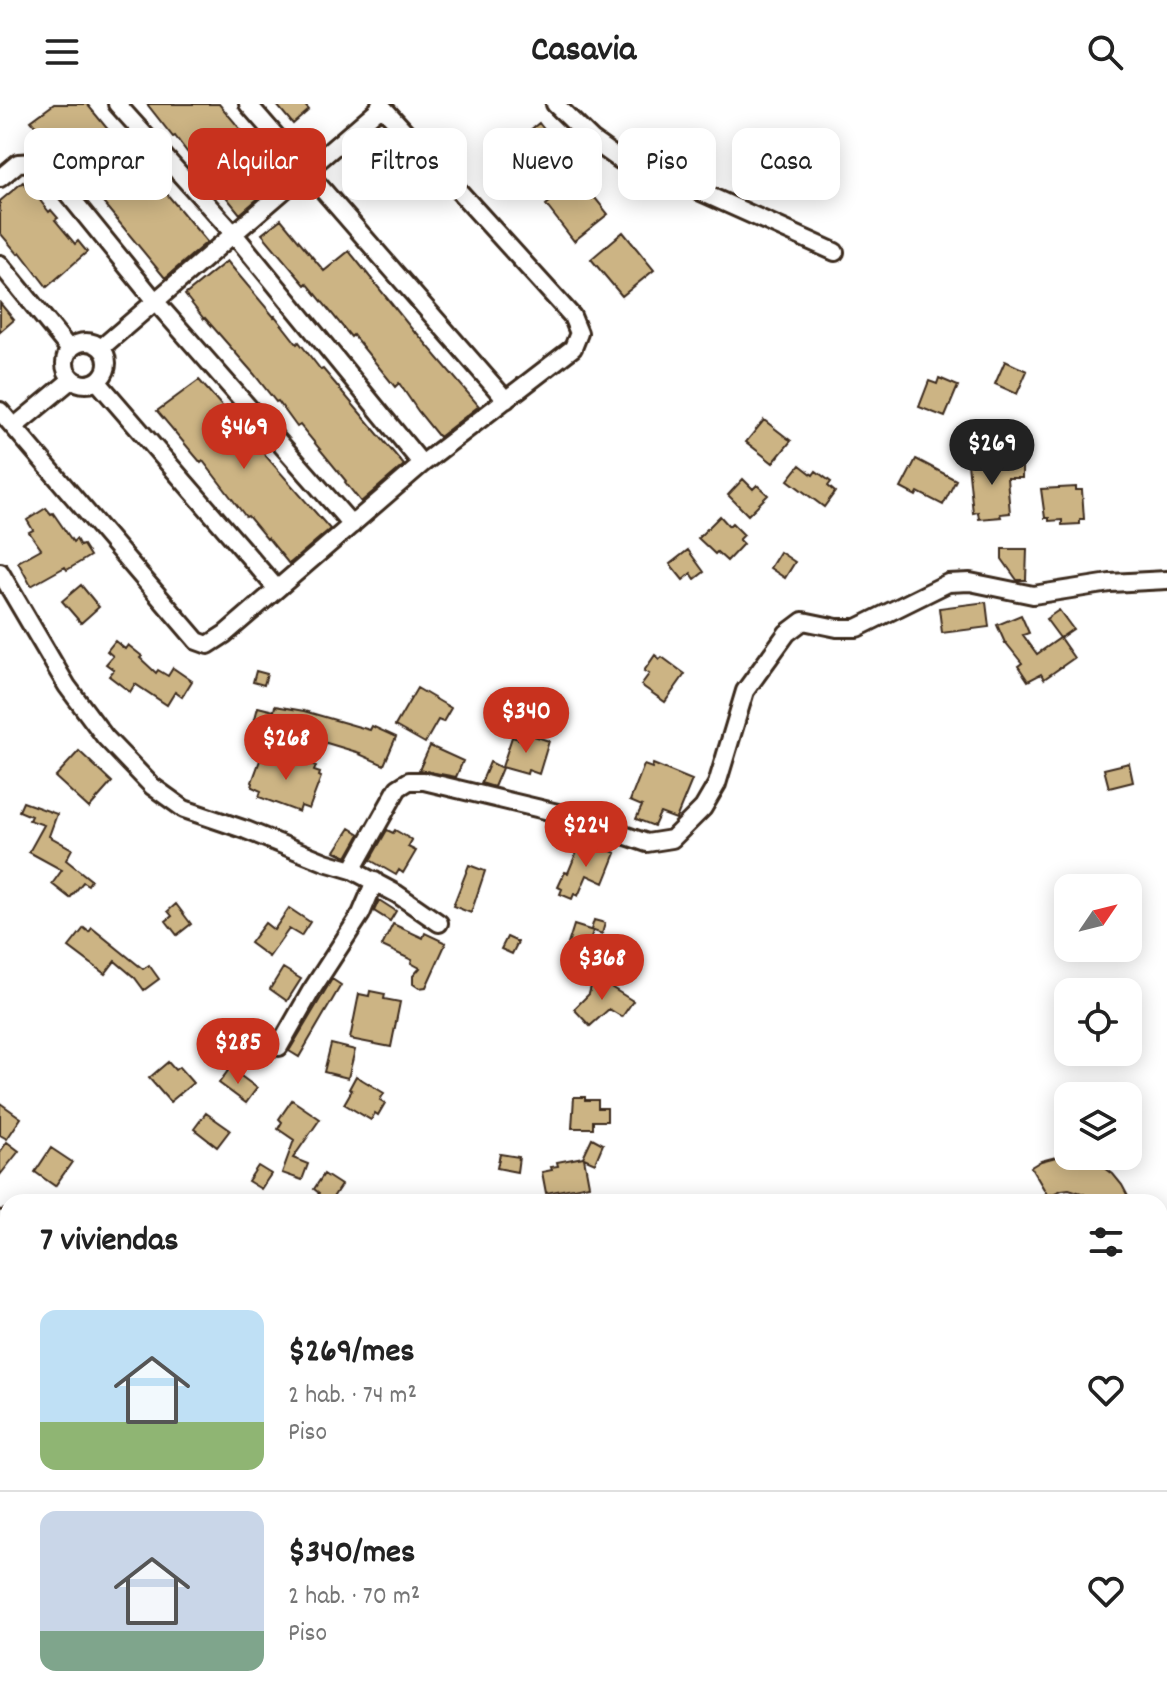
<!DOCTYPE html>
<html lang="es">
<meta charset="utf-8">
<style>
:root{--surface:#fff;--page:#f6f6f6;--text:#222;--muted:#767676;--line:#e0e0e0;--accent:#c8321e}
body{margin:0;font-family:Dekko,sans-serif;background:var(--page);color:var(--text);height:100vh;display:flex;flex-direction:column;font-size:30px;white-space:nowrap}
*{box-sizing:border-box;margin:0}
p{font-size:26px;color:var(--muted)}
.icon{flex:none;width:44px;height:44px;fill:none;stroke:currentColor;stroke-width:2;stroke-linecap:round;stroke-linejoin:round}
.map{position:relative;flex:1;overflow:hidden}
.drawer{position:absolute;left:0px;top:1090px;width:1168px;height:514px;display:flex;flex-direction:column;background:var(--surface);border-radius:24px 24px 0 0;box-shadow:0 4px 20px #0003}
.drawer>*{flex:none}
.top-card{position:absolute;left:24px;top:24px;width:1120px;height:72px;display:flex;gap:16px}
.needle{width:52px;rotate:55deg}
.fabs{position:absolute;left:1054px;top:770px;display:grid;gap:16px}
.fabs a{display:grid;place-items:center;width:88px;height:88px;border-radius:16px;background:var(--surface);box-shadow:0 4px 20px #0003;font-size:40px}
.price{position:absolute;translate:-50% -68px;padding:0 18px;border-radius:28px;background:var(--accent);color:#fff;font-size:26px;line-height:52px;filter:drop-shadow(0 2px 4px #0008)}
.price::after{content:'';position:absolute;left:50%;top:48px;width:24px;height:18px;margin-left:-12px;background:inherit;clip-path:polygon(0 0,100% 0,50% 100%)}
.price.on{background:#222;color:#fff}
ul{padding:0;list-style:none}
li{display:flex;align-items:center;gap:24px;height:200px;padding:0 40px}
li+li{border-top:2px solid var(--line)}
li span{display:grid;place-items:center;flex:none;width:224px;height:160px;border-radius:16px;color:#555}
li>.icon{margin-inline-start:auto}
span .icon{width:96px;height:96px;fill:#fffc;stroke-width:1}
li b{font-size:34px}
h2{display:flex;justify-content:space-between;align-items:center;height:96px;padding:0 40px;font-size:34px}
.pill{padding:0 28px;border-radius:16px;background:var(--surface);box-shadow:0 4px 20px #0003;font-size:28px;line-height:72px}
.pill.on{background:var(--accent);color:#fff}
header{display:flex;justify-content:space-between;align-items:center;height:104px;padding:0 40px;background:var(--surface);font-size:36px;font-weight:800}
.map>svg:first-child{display:block}
.building{fill:#ccb484;stroke:#3b2a1e;stroke-width:2}
.lines{fill:none;stroke-linecap:round;stroke-linejoin:round}
.service-casing{stroke:#3b2a1e;stroke-width:14}
.minor-casing{stroke:#3b2a1e;stroke-width:22}
.service{stroke:#fff;stroke-width:8}
.minor{stroke:#fff;stroke-width:16}
</style>
<header><svg class="icon" aria-label="menu" viewBox="0 0 24 24"><path d="M4 6h16M4 12h16M4 18h16"/></svg>Casavia<svg class="icon" aria-label="search" viewBox="0 0 24 24"><circle cx="10" cy="10" r="6"/><path d="M15 15l6 6"/></svg></header>
<div class="map">
<svg width="1167" height="1603" viewBox="0 0 1167 1603">
<rect width="100%" height="100%" fill="#fff"/>
<filter id="ink" filterUnits="userSpaceOnUse"><feTurbulence type="fractalNoise" baseFrequency=".0125" numOctaves="2"/><feDisplacementMap in="SourceGraphic" scale="16" xChannelSelector="R" yChannelSelector="G"/><feConvolveMatrix kernelMatrix="1 2 1 2 8 2 1 2 1" color-interpolation-filters="sRGB"/></filter>
<g filter="url(#ink)">
<path class="building" d="M54,0H87L119,39L121,38L144,66L146,65L207,138L165,174L100,95L76,67L73,69L31,17Z
M147,0H219L282,74L240,110L198,58L196,60L175,32L173,33Z
M276,0H304L309,6L293,20Z
M539,19L567,54L532,83L503,48Z
M771,45L806,67L791,92L766,76L769,72L759,66Z
M579,74L608,110L574,137L546,101Z
M23,78L30,87L32,86L49,108L51,106L58,114L55,116L75,140L78,137L87,148L47,183L20,148L18,150L0,129V97Z
M281,115L324,167L349,147L415,229L416,228L479,302L439,333L418,307L399,279L395,283L353,231L351,233L307,179L305,181L262,130Z
M623,128L654,166L622,192L591,155Z
M227,157L274,213L275,212L297,240L299,238L321,266L323,265L404,361L361,398L345,378L346,377L300,321L297,323L278,297L276,298L254,270L205,214L204,215L185,191Z
M0,199L14,216L0,228Z
M1005,257L1027,267L1017,290L995,280Z
M939,274L958,282L945,313L919,303L929,277L937,280Z
M199,276L330,425L289,460L268,434L267,435L248,412L246,413L203,357L201,359L157,307Z
M764,316L791,337L773,359L746,338Z
M916,355L956,376L943,401L918,388L916,392L901,384Z
M1022,357V374H1007L1010,409L1000,410L1001,413L979,415L978,408L973,409L968,359Z
M800,361L813,371L816,367L831,378L828,382L835,388L824,403L788,376Z
M743,375L753,385L757,381L768,391L748,411L728,391Z
M1076,383V386H1082L1084,415H1080V420L1062,421V416L1049,417V414H1045L1041,385Z
M46,404L51,410L53,409L73,438L76,435L80,442L83,441L90,452L67,466L65,463L31,482L18,458L41,445L29,428L33,426L27,416Z
M720,412L729,422L732,419L744,431L739,436L743,440L727,457L717,448L715,450L698,434Z
M1002,445H1027L1026,476H1017L1002,455Z
M688,446L704,468L695,475L691,469L683,476L670,460Z
M780,448L795,458L785,474L770,464Z
M81,481L99,503L81,519L62,497Z
M986,498L989,523L942,529L939,504Z
M1059,506L1073,525L1060,534L1046,515Z
M1021,511L1029,529L1023,531L1037,550L1060,534L1074,554L1044,575L1041,570L1028,577L1018,562L1022,559L1006,539H1005L997,521Z
M115,537L125,545L128,541L142,552L140,554L156,569L158,566L168,572L173,564L192,577L182,593L175,588L167,601L135,580L130,588L109,572L114,566L106,560L113,552L107,547Z
M655,551L660,555L662,553L685,570L665,598L641,581L649,570L644,567Z
M256,567L267,570L264,581L253,578Z
M417,584L451,604L443,618L438,616L425,639L395,622Z
M275,602L304,607L370,626L372,622L396,633L384,661L359,650L360,649L310,634L312,629L265,621L264,625L253,622L258,603L274,607Z
M528,630L549,637L539,670L528,666L527,670L502,663L512,633L525,637Z
M430,642L463,657L456,673L419,666Z
M79,647L112,678L89,704L55,673Z
M263,648L288,657L290,652L316,662L314,667L320,669L319,672L321,673L309,705L301,702L299,708L259,693L261,687L252,683L253,679L252,678Z
M490,658L502,664L494,683L481,679Z
M1129,659L1133,678L1109,684L1104,665Z
M653,660L692,676L676,715L660,709L654,722L636,715L642,702L630,697L644,661L652,664Z
M23,698L57,710L49,732L72,745L66,756L91,776L88,781L83,778L70,794L52,780L62,766L29,748L44,721L29,716L31,712L19,707Z
M350,724L360,730L347,753L335,747Z
M387,726L393,729L395,726L412,736L408,743L416,747L403,769L399,766L396,771L370,756Z
M591,739L616,749L604,779L587,771L578,792L574,790L572,795L560,790L562,785L558,783L565,768L568,769L579,742L588,746Z
M469,761L485,767L471,809L453,802Z
M379,796L396,807L390,817L374,807Z
M176,800L191,820L177,831L166,817L172,812L168,807Z
M289,804L310,818L301,832L289,825L269,853L250,839L265,819L274,826Z
M594,816L605,819L602,830L591,826Z
M393,820L423,834L425,829L446,839L426,883L419,884L413,880V872L420,864L411,859L412,856L382,842Z
M574,821L593,827L587,846L568,840Z
M84,824L89,828L92,824L143,865L149,861L159,875L144,886L135,874L115,857L105,870L69,843Z
M507,833L518,838L512,850L501,845Z
M283,864L301,875L287,897L270,885Z
M594,871L607,874L606,880L633,897L622,913L609,905L590,922L574,905L589,890Z
M332,875L341,881L299,953L289,947Z
M370,887L385,890L384,895L400,898L391,943L350,935L359,890L369,892Z
M331,940L355,946L348,974L324,968Z
M168,958L175,966L179,963L193,979L170,998L149,974Z
M230,964L257,984L246,999L219,979Z
M356,972L384,989L380,996L385,999L378,1011L375,1009L371,1016L344,1000L352,986L349,985Z
M574,993H585V996H598V1004H607V1017H593V1024H572Z
M292,996L320,1015L293,1054L308,1060L302,1076L282,1069L294,1036L278,1025L282,1018L279,1015Z
M0,999L21,1014L7,1035L0,1031Z
M206,1009L230,1026L217,1043L194,1025Z
M592,1034L603,1040L595,1059L584,1054L589,1081L546,1089L542,1068L552,1066L551,1063L558,1062L557,1058L583,1053Z
M7,1038L19,1047L0,1071V1048Z
M51,1044L72,1058L55,1082L35,1068Z
M500,1050L519,1053L517,1068L497,1064Z
M1073,1052L1086,1054L1101,1061L1113,1070L1122,1081L1131,1098H1093L1084,1090L1069,1085L1062,1086L1048,1092L1031,1063L1041,1057L1056,1053Z
M258,1062L271,1070L261,1085L248,1077Z
M324,1070L341,1081L330,1098H314L319,1089L314,1085Z"/>
<g class="lines">
<defs>
<path id="service" d="M364,1596L379,1603"/>
<path id="minor" d="M117,0L234,130L422,360
M248,0L506,296
M555,0L592,36L620,56L692,84L835,148
M0,74L18,59L36,58L51,69L155,197L352,421
M0,160L70,246
M65 259a21 21 0 1 1 42 0a21 21 0 1 1-42 0Z
M101,244L382,2
M97,277L277,485
M0,307L197,537L208,541L225,530L422,360L573,244L579,229L572,212L380,0
M14,323L72,275
M0,468L67,582L105,633L152,682L184,705L246,726L325,758L352,766L397,790L439,819
M352,766L398,684L409,677H424L566,711L647,739L672,735L703,704L717,680L745,587L787,529L803,517L837,524H857L948,479L970,478L1033,491L1110,479L1167,476
M279,943L311,887L361,810L375,777
M0,1116L8,1115
M0,1368L8,1376
M326,1596L338,1603
M24,1603L30,1596"/>
</defs>
<use href="#service" class="service-casing"/>
<use href="#minor" class="minor-casing"/>
<use href="#service" class="service"/>
<use href="#minor" class="minor"/>
</g>
</g>
</svg>
<div class="fabs">
<a><svg class="needle" viewBox="-14 -14 28 28"><path d="M0-13l5 13h-10z" fill="#e53935"/><path d="M0 13l5-13h-10z" fill="#767676"/></svg></a>
<a><svg class="icon" aria-label="locate" viewBox="0 0 24 24"><circle cx="12" cy="12" r="6"/><path d="M12 2v4M12 18v4M2 12h4M18 12h4"/></svg></a>
<a><svg class="icon" aria-label="layers" viewBox="0 0 24 24"><path d="M12 4l9 5-9 5-9-5zM3 14l9 5 9-5"/></svg></a>
</div>
<b class="price" style="left:244px;top:367px">$469</b>
<b class="price on" style="left:992px;top:383px">$269</b>
<b class="price" style="left:526px;top:651px">$340</b>
<b class="price" style="left:286px;top:678px">$268</b>
<b class="price" style="left:586px;top:765px">$224</b>
<b class="price" style="left:602px;top:898px">$368</b>
<b class="price" style="left:238px;top:982px">$285</b>
<div class="top-card">
<a class="pill">Comprar</a>
<a class="pill on">Alquilar</a>
<a class="pill">Filtros</a>
<a class="pill">Nuevo</a>
<a class="pill">Piso</a>
<a class="pill">Casa</a>
</div>
<section class="drawer">
<h2>7 viviendas<svg class="icon" aria-label="filters" viewBox="0 0 24 24"><path d="M4 7h16M4 17h16"/><circle cx="9" cy="7" r="2"/><circle cx="15" cy="17" r="2"/></svg></h2>
<ul>
<li><span style="background:linear-gradient(#bfe0f5 70%,#8fb573 0)"><svg class="icon" aria-label="home" viewBox="0 0 24 24"><path d="M3 11l9-7 9 7M6 9v11h12V9"/></svg></span><div><b>$269/mes</b><p>2 hab. · 74 m²</p><p>Piso</p></div><svg class="icon" aria-label="heart" viewBox="0 0 24 24"><path d="M12 20l-8-8c-3-5 5-10 8-4 3-6 11-1 8 4z"/></svg></li>
<li><span style="background:linear-gradient(#c9d6e8 75%,#7fa58c 0)"><svg class="icon" aria-label="home" viewBox="0 0 24 24"><path d="M3 11l9-7 9 7M6 9v11h12V9"/></svg></span><div><b>$340/mes</b><p>2 hab. · 70 m²</p><p>Piso</p></div><svg class="icon" aria-label="heart" viewBox="0 0 24 24"><path d="M12 20l-8-8c-3-5 5-10 8-4 3-6 11-1 8 4z"/></svg></li>
</ul>
</section>
</div>
